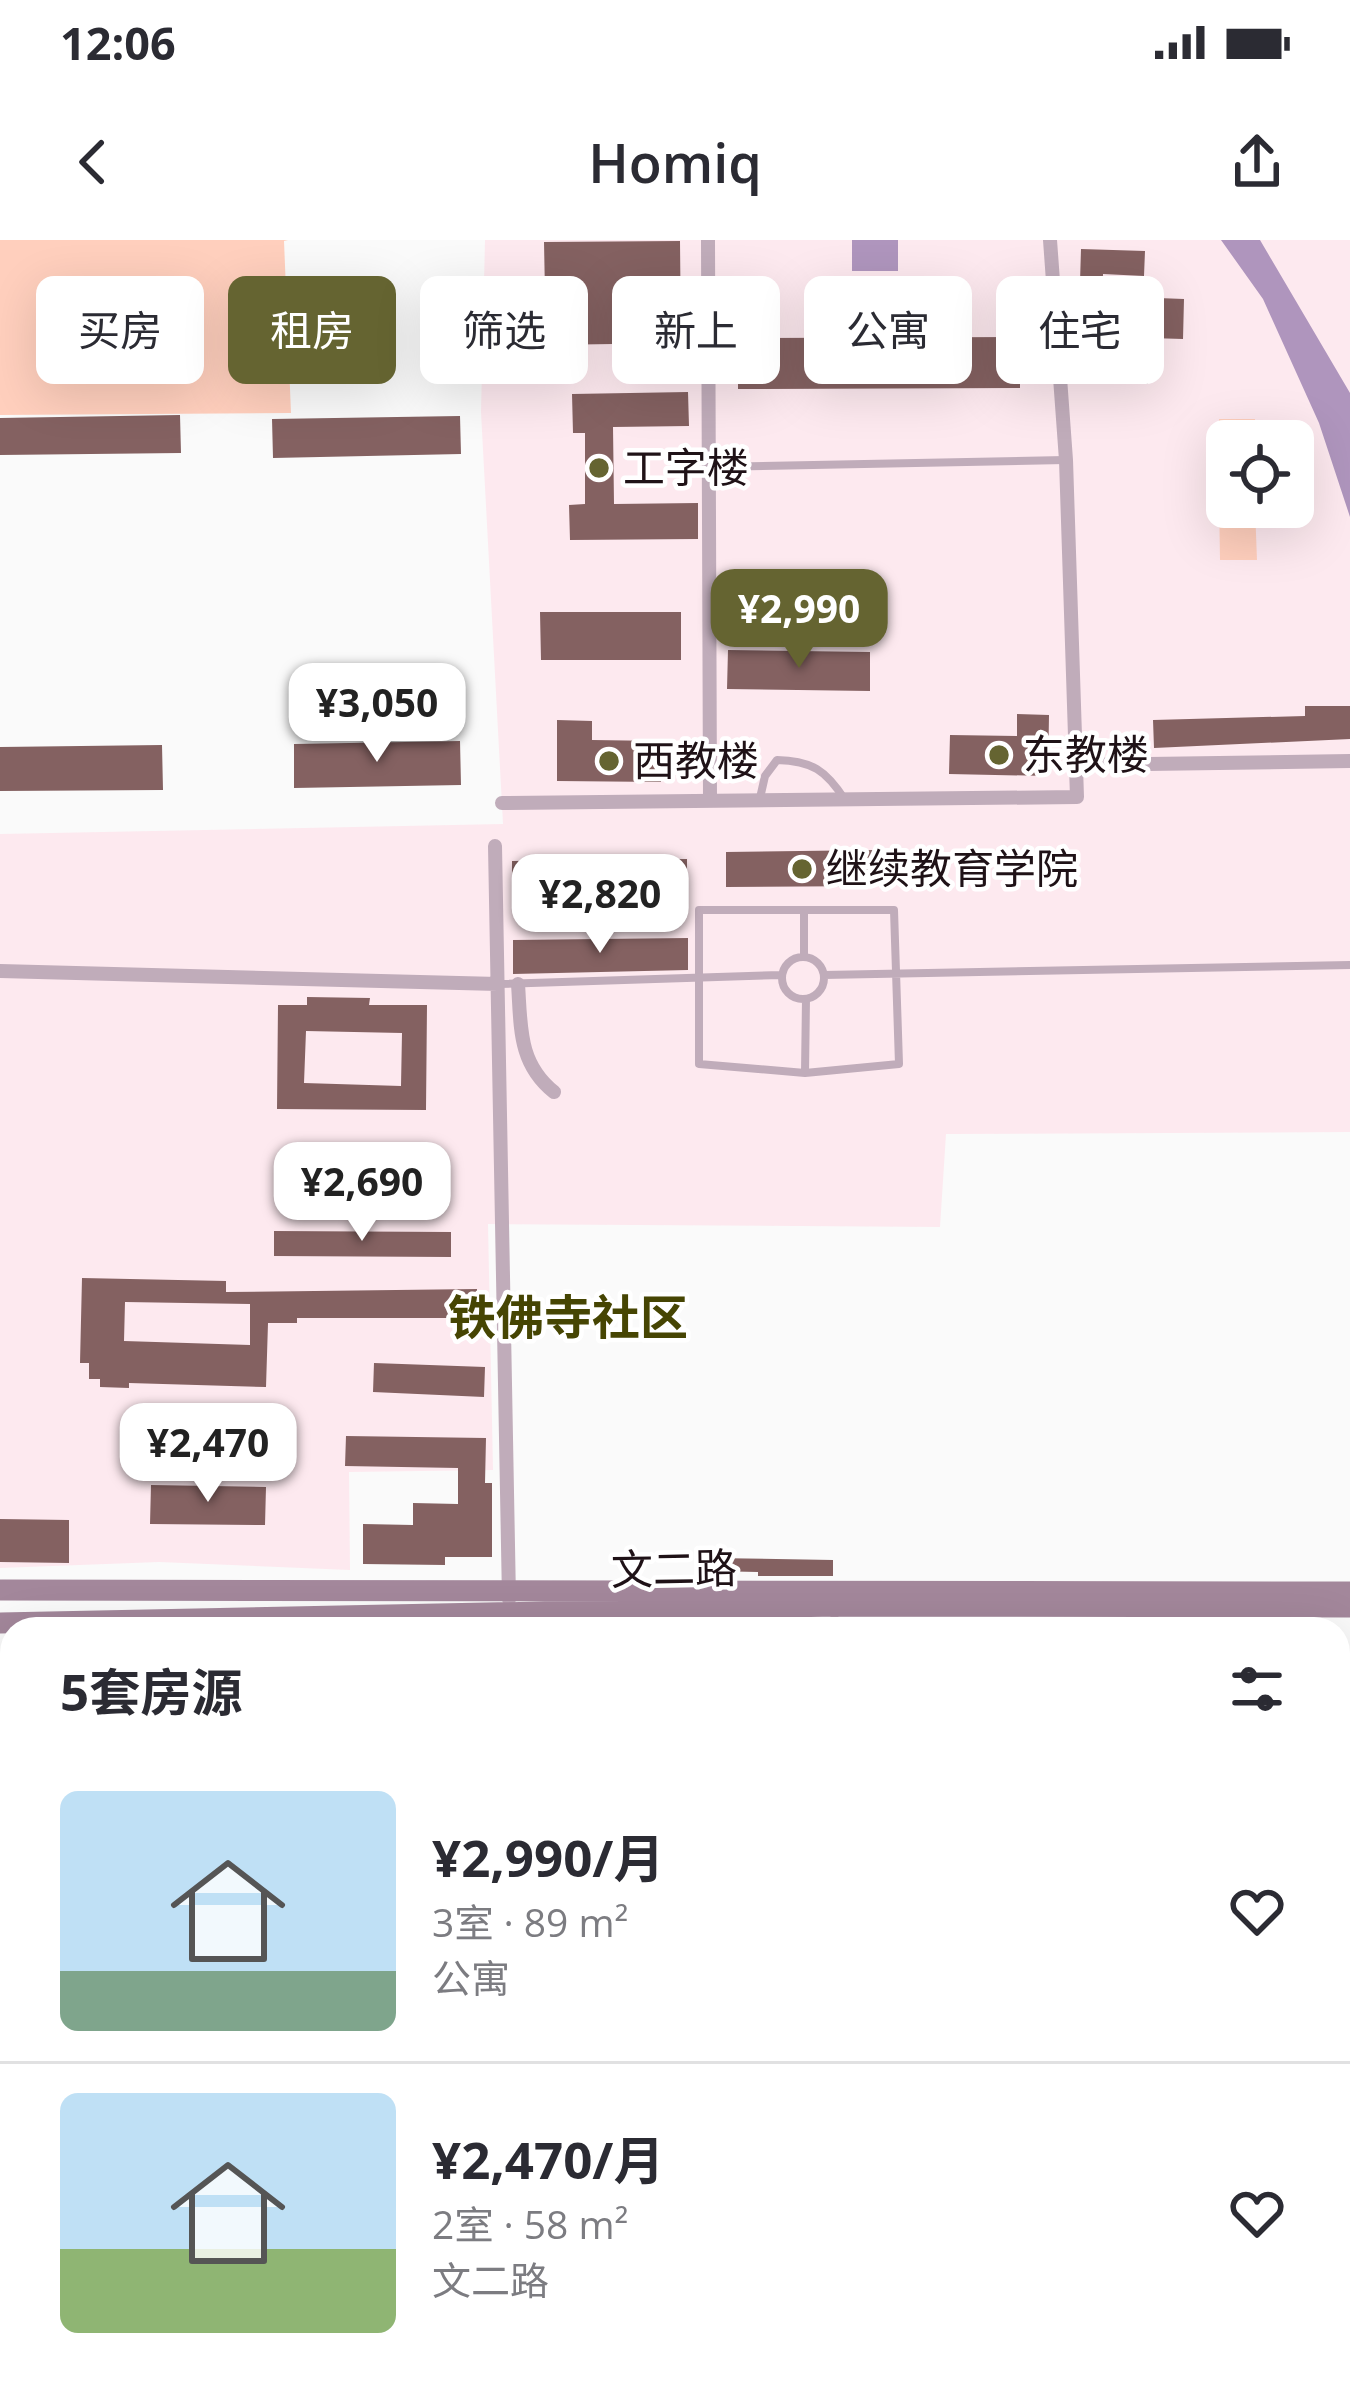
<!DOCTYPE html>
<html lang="zh">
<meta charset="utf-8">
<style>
:root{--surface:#fff;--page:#f7f7f7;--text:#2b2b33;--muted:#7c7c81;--line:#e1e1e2;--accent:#656431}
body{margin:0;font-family:"Open Sans","Noto Sans SC",sans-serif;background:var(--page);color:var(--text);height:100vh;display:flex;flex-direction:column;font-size:45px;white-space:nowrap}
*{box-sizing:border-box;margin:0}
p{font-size:39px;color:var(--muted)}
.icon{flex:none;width:66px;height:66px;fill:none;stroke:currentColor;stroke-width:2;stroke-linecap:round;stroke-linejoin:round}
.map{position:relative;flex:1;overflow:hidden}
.details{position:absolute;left:0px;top:1377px;width:1350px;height:771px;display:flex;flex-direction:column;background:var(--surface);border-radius:36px 36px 0 0;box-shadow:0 12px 48px #0002}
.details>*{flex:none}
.top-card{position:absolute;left:36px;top:36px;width:1278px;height:108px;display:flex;gap:24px}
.buttons{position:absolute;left:1206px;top:180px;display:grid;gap:24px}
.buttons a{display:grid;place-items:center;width:108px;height:108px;border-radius:18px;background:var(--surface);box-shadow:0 12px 48px #0002;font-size:60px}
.price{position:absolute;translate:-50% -102px;padding:0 27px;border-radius:24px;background:#fff;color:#222;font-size:39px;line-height:78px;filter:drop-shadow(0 3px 6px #0008)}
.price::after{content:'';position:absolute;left:50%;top:72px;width:36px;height:27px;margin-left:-18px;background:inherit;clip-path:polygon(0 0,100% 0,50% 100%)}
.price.selected{background:var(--accent);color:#fff}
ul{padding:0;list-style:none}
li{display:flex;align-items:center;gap:36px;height:300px;padding:0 60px}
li+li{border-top:3px solid var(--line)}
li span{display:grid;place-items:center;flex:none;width:336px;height:240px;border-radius:18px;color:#555}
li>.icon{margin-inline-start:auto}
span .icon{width:144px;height:144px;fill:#fffc;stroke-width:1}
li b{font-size:51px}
h2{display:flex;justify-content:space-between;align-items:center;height:144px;padding:0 60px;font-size:51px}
.chip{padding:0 42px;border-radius:18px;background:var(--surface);box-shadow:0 12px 48px #0002;font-size:42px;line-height:108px}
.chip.selected{background:var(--accent);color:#fff}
.status{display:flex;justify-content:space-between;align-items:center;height:84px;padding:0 60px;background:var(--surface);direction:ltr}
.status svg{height:33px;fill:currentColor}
header{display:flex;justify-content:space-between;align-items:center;height:156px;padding:0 60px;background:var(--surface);font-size:54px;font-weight:600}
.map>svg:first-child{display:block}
.built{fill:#fde9ef;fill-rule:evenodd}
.green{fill:#ffcfbd}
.water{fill:#af95bd}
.building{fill:#846161;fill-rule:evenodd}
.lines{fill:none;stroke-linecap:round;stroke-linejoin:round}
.path{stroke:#979294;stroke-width:3;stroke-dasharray:3 9;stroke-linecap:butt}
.service{stroke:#c0acba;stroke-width:8}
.minor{stroke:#c0acba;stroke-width:14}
.secondary{stroke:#a3879b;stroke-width:21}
.poi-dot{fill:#656431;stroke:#fff;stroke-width:4.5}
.labels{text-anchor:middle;stroke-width:9;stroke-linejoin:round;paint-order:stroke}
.poi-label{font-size:42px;fill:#1f1217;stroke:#fff;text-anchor:start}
.street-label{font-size:42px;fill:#1f1217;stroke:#fff}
.quarter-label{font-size:48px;font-weight:bold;fill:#464503;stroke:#fff}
</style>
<div class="status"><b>12:06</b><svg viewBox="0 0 49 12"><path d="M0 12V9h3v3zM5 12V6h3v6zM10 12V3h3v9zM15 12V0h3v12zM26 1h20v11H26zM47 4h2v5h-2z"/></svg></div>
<header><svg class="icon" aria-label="back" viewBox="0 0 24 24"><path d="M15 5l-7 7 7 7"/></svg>Homiq<svg class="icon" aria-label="share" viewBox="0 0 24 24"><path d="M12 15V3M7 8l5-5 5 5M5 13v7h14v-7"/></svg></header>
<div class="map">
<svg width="1350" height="2146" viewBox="0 0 1350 2146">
<rect width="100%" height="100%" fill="#fafafa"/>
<path class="built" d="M485,0H1350V892L946,894L940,987L488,984L493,1230L349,1232L350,1330L159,1322L0,1328V594L503,584L481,172ZM1227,201H1293V267H1227Z"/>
<path class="green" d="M0,0H288L284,1L291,173L0,175Z
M1219,179H1255L1256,201H1227V243H1220Z
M1227,256V267H1255L1257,320H1220L1219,257Z
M1350,1515V2010L1338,2041V1525Z
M0,1579H12V1742L0,1743Z
M1013,2136H1183L1177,2146H1011Z"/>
<path class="water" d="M852,0H898V31H852Z
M1221,0H1260L1350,153V277L1319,183L1263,59Z
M1350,1622V1737L1338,1771V1657Z"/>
<path class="building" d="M680,1L681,103L546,105L544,2Z
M1081,9L1145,11L1144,36L1103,34L1102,67L1131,68V57L1184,59L1183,99L1150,98L1148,144L1077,142ZM1101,87H1131L1130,118L1100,117Z
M1020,97V148L738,149V98Z
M688,152L689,186L613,187L614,264L698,263V299L570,300L569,265L585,264V193H573L572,154Z
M180,175L181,213L0,215V178Z
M460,176L461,214L273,218L272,179Z
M540,372H681V420H541Z
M728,410L870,412V451L727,449Z
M1305,466H1350V499L1154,508L1153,480L1305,476Z
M1017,474L1049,475L1048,536L949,534L950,495L1017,496Z
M557,480L592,481V500L661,501V542L557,541Z
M460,501L461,545L294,548V504Z
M162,505L163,550L0,551V507Z
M877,610V646L726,647V612Z
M687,619V655L512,656V621Z
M688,698V730L513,734V700Z
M307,757L370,758L369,765H427L426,870L277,869L278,765H307ZM306,791L402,793L401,846L304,843Z
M438,917V958L279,959L278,918Z
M274,991L451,992V1017L274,1016Z
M82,1038L226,1041V1052L477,1049V1078H297V1083H268L266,1147L129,1143V1148L100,1147V1139H89V1123H80ZM125,1062L250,1064V1105L124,1101Z
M374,1123L485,1127L484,1157L373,1152Z
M346,1196L486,1198L485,1243H492V1317H445V1325L363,1324V1284L413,1285V1263L458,1264V1228L345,1226Z
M151,1245L266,1247L265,1285L150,1284Z
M0,1279L69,1280V1323L0,1322Z
M711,1318L833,1320V1336H758V1332L711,1331Z
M826,1381L827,1389H758V1383Z
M843,1381L1143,1382V1389H843Z"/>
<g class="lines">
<path class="path" d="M1338,1776L1350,1779"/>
<path class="service" d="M708,227L1065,220
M760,558L765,536L777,520C812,521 826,530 845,560
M804,670H894L899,824L805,833L806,759
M782 738a21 21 0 1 1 42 0a21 21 0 1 1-42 0Z
M804,717V670H699V824L805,833
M824,735L1350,725
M499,744L781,735
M834,1367L835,1389"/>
<path class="minor" d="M708,0L710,560
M1077,525L1350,521
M502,563L1077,557L1066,220L1050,0
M495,606L509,1359
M0,731L498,744
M518,744C521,787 518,823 554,852"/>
<path class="secondary" d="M0,1350L1350,1352
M0,1383L834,1366L1350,1367
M1338,1509L1350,1449
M1026,2146L1029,2136"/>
</g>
<g class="poi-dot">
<circle cx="599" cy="228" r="12"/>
<circle cx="999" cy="515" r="12"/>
<circle cx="609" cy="521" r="12"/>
<circle cx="802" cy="629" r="12"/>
</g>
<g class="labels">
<g class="poi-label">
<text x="623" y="243">工字楼</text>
<text x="1023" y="530">东教楼</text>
<text x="633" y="536">西教楼</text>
<text x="826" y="644">继续教育学院</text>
</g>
<g class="street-label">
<text transform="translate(674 1329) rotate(-1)" y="15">文二路</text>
</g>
<g class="quarter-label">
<text x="568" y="1095">铁佛寺社区</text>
</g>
</g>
</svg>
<div class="buttons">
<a><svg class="icon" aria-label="locate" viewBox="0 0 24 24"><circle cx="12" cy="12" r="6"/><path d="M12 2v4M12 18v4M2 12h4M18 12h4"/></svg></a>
</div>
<b class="price selected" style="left:799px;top:431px">¥2,990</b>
<b class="price" style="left:377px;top:525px">¥3,050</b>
<b class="price" style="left:600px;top:716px">¥2,820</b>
<b class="price" style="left:362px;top:1004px">¥2,690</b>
<b class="price" style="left:208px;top:1265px">¥2,470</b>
<div class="top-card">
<a class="chip">买房</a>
<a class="chip selected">租房</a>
<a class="chip">筛选</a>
<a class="chip">新上</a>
<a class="chip">公寓</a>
<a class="chip">住宅</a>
</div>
<section class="details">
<h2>5套房源<svg class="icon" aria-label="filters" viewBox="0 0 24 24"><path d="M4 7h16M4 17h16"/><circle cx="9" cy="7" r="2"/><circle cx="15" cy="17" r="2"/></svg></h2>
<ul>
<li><span style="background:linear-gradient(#bfe0f5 75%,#7fa58c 0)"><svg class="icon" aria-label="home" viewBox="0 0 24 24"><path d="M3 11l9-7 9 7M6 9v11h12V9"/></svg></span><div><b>¥2,990/月</b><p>3室 · 89 m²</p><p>公寓</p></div><svg class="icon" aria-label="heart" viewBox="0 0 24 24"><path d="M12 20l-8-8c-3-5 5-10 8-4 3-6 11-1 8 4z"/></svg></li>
<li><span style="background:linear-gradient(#bfe0f5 65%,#8fb573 0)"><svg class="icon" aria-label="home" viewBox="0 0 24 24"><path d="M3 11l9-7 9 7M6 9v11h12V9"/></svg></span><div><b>¥2,470/月</b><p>2室 · 58 m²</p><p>文二路</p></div><svg class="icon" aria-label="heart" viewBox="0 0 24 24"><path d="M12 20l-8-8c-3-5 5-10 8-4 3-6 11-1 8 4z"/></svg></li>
</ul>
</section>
</div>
